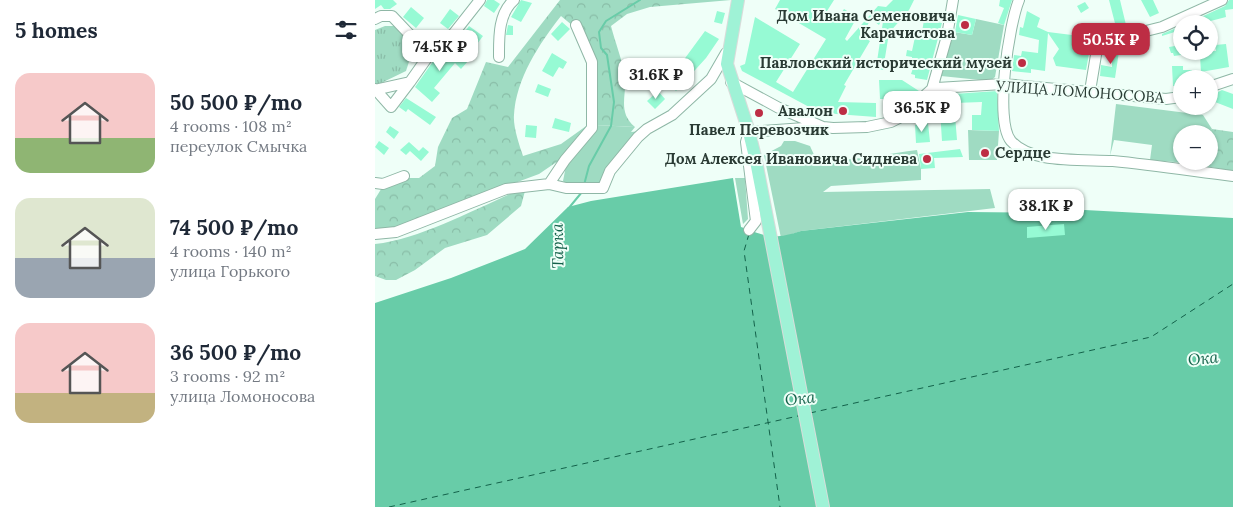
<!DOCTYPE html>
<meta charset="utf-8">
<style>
:root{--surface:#fff;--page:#f2f2f3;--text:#1f2937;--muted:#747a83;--accent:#bd2d44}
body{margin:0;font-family:Lora,serif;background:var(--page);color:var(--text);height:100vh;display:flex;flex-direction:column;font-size:19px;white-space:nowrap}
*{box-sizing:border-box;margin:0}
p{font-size:16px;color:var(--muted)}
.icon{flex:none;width:28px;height:28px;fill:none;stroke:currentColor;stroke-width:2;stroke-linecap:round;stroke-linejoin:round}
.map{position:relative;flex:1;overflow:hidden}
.side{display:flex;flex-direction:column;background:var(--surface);width:375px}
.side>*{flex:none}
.controls{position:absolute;left:798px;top:15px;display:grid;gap:10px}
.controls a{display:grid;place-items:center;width:45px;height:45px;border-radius:50%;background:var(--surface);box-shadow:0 1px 4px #0004;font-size:25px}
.price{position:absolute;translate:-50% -42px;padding:0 11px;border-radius:10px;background:#fff;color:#222;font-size:16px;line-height:32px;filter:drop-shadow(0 1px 2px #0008)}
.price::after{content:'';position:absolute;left:50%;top:30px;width:15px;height:11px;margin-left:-8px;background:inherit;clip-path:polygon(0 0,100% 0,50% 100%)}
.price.on{background:var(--accent);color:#fff}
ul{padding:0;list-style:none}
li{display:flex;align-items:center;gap:15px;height:125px;padding:0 15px}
li span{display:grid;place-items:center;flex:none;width:140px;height:100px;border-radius:15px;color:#555}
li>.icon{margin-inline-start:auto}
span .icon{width:60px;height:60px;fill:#fffc;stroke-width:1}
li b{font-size:21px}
h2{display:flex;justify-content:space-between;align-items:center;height:60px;padding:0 15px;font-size:21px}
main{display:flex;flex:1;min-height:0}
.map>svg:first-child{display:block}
.green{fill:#9fdbc2}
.forest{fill:url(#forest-crowns)}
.park{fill:url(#park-tufts)}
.water{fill:#68cca8}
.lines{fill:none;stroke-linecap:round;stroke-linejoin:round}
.stream{stroke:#68cca8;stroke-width:2}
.ferry{stroke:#13624a;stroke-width:1;stroke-dasharray:6 5;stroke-linecap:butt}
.building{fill:#96fad4}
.minor-casing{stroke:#8fb7a6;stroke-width:12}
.major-casing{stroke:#d9dcda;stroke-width:14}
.minor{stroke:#fff;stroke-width:10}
.major{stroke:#9ff2d6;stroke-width:12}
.poi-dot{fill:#bd2d44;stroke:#effff8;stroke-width:2}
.labels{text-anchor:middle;stroke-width:4;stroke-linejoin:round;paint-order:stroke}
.poi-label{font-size:15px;font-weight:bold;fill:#2a3b34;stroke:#effff8;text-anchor:end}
.street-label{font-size:15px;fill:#2a3b34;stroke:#effff8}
.water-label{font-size:16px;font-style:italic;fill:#13624a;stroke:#effff8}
</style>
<main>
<section class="side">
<h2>5 homes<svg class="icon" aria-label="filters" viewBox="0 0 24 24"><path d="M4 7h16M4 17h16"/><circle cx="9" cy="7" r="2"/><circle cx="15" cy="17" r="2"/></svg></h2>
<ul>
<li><span style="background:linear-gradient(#f6c9c9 65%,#8fb573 0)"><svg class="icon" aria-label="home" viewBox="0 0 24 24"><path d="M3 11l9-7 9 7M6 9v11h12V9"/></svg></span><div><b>50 500 ₽/mo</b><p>4 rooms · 108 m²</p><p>переулок Смычка</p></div></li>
<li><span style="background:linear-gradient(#dfe7d0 60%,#9aa5b1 0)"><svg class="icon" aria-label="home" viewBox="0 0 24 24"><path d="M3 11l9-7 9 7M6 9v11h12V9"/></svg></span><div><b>74 500 ₽/mo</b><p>4 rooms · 140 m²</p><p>улица Горького</p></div></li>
<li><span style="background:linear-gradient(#f6c9c9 70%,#c2b280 0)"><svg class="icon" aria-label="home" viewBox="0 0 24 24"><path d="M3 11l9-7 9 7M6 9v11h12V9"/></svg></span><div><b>36 500 ₽/mo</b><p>3 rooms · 92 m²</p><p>улица Ломоносова</p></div></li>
</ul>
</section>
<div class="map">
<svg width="858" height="507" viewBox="0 0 858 507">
<defs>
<pattern id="forest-crowns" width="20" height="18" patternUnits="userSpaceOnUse" patternTransform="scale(1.25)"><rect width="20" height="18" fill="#9fdbc2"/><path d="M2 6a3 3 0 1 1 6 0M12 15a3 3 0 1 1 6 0" fill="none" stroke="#89bda7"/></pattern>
<pattern id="park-tufts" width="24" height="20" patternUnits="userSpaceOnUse" patternTransform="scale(1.25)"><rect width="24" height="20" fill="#9fdbc2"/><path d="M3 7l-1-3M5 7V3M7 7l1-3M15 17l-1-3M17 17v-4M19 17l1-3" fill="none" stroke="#89bda7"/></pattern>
</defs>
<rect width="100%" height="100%" fill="#effff8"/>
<path class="green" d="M601,19L629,25L620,77L615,81L566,76L579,32L597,35Z
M741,104L828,115L837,129L830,134H806V161L812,163L775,160L777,145L739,140L735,156Z
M220,125L260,127L256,132L266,131L225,185L193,186L188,181L192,161Z
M593,130L624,131L622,160H594Z
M409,141H420L435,146L440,157C473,164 508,154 542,150L546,169V180L456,186L448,192L615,189L620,208L426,231L406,238L389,155L406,146Z
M360,178H370L373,219L368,224Z"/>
<path class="forest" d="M185,0H356L275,7L252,14L236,26C240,42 247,59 250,76C252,95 242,112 260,127L220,125V60L198,26L186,16C164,44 141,79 139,115C138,127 144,144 148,156L186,144L214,124L186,159L164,174L18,228L0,229V199L8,186L32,178H44L60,166L63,147L77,118L92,109L111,62L133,67Z
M837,129L858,132V171L812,163L834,161V134H830Z
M150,191L146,206L112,235L70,248L40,270L21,280H11L0,276V244C44,239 96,211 137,193Z"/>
<path class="park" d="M10,26H21L40,43L31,71L0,86V30Z"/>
<path class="water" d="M358,178L366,227C393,237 398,240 426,231L593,212L674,213L710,210L858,218V507H0V303L76,278L150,249L193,207L216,201Z"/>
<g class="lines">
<path class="stream" d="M209,185L214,166L236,126L239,102L232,55L226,48L224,32L231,21L265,0
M193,209L207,192"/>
<path class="ferry" d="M374,234L369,251L405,507
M435,413L776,337L858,284
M14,507L423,416"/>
</g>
<path class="building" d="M0,0H18L22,4L15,9H9L6,5L0,9Z
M112,0H119L125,4L119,13L109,6Z
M146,0L157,3L146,22L136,17Z
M405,0H459L452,11L463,18L469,9L482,17L470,39L472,41L503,6L511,7L518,0H539L534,10L514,33L508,70L501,68L509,15L504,25L496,19L486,36L495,41L469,85L471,86L463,102L501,103V117L461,114L436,108L367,71L365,66L370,64L380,17L425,44L401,82L418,92L451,39L400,9Z
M625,0H637L629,25L623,23L629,8L624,6Z
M734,0H745L752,29L742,31Z
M766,0H778L784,13L775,17Z
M854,0H858V9L850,10L851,17L824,24H811L850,6Z
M710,2L714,8L706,13L702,6Z
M36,7L49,18L41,28L28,17Z
M75,9L84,16L73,29L65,23Z
M342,11L350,13L347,24L339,22Z
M652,11L665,18L662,27L673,32L697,35L702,40L707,34V37L718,39L707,42L716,43L711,70L681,66L678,58L684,49L673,33L670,71L656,69V73L637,71L639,55L646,56L647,51L663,53L664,40L644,35L645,27L648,28Z
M583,15L601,19L597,35L580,32Z
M549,20L567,23L552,80L540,78V75L536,74L540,62L537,61V57L531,56L532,50L537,51L540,37L546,38Z
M187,22L195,29L183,41L176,34Z
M133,25L138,26V35H131Z
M94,26L108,36L102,44L88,34Z
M806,26V30L787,36V34Z
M330,31L344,39L331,58L301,91L293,83L308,68L305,65Z
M851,44L854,67L826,72L825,56L828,55L827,51H841L840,45Z
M76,45L94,60L86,69L80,63L59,88L65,93L57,102L40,87L59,60Z
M745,45L740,78L725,76L726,65L737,67V47Z
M806,45V55L799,56L798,53H796L794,47Z
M177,53L192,62L188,69L184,67L178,77L167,71Z
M797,66H808V70H817L818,79H806V86H798Z
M504,80H527L544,91L528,106L514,112L511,99H505Z
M163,84L176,89L173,97L160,92Z
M847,90L858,94V109L840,102L841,93Z
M283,91L290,99L280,109L272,101Z
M622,91L624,131L597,130V115H606L607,102L579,103L582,140L567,141L564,95Z
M31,98L61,117L55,125L33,109L31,112L24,107Z
M180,118L196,123L194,132L177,128Z
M553,123L555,142L541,143L540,125Z
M151,125L162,126L161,138L150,137Z
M15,126L24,132L19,139L11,132Z
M4,141L14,148L9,155L0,147Z
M34,142L44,151L48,147L54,152L46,161L35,151L31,155L25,150Z
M585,149L588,157L559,158L560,168L546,169L544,154Z
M689,224L690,235L652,238V227Z"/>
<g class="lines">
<defs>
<path id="minor" d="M644,0C634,24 619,121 636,141C644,150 658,155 669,157C691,161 715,160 738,161C778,165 818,171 858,176
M0,19L6,16H17L54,55
M124,57C124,38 123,14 139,0
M356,82L404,108L448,127L458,128L492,127L516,122L526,117L557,89L562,88L628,84L791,99L806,97
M834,87L858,79
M0,89L16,107L35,82
M557,89L572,36L578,0
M0,90L35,82L54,55L79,33L105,0
M715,91L723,43L787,27L847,0
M0,183L8,184L29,176
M174,184L190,160L217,128V62L201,25
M374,230L381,221L371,142L374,132L444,127
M0,234L21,232L131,189L174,184L191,188H228L235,171L263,137L272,129L297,115L336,79L351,53"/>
<path id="major" d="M363,0L352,64L374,132L381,161L448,507"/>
</defs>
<use href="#minor" class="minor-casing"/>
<use href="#major" class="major-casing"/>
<use href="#minor" class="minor"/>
<use href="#major" class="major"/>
</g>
<g class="poi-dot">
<circle cx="590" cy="25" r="5"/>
<circle cx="647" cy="63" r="5"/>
<circle cx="468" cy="111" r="5"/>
<circle cx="384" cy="113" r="5"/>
<circle cx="610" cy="153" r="5"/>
<circle cx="552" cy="159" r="5"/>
</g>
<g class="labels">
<g class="poi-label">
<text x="580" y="21">Дом Ивана Семеновича<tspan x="580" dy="17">Карачистова</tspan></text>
<text x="637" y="68">Павловский исторический музей</text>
<text x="458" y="116">Авалон</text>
<text x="384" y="135" text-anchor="middle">Павел Перевозчик</text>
<text x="620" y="158" text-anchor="start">Сердце</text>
<text x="542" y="164">Дом Алексея Ивановича Сиднева</text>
</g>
<g class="street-label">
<text transform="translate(705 92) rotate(4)" y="5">УЛИЦА ЛОМОНОСОВА</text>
</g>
<g class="water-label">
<text transform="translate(182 246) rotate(-91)" y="6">Тарка</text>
<text transform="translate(828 358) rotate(-6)" y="6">Ока</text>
<text transform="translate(425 398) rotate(-6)" y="6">Ока</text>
</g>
</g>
</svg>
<div class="controls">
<a><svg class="icon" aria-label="locate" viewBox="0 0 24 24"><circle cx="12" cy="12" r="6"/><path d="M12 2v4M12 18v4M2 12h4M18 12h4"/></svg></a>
<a>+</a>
<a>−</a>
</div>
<b class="price on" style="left:736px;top:65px">50.5K ₽</b>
<b class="price" style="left:65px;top:72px">74.5K ₽</b>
<b class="price" style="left:281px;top:100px">31.6K ₽</b>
<b class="price" style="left:547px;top:133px">36.5K ₽</b>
<b class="price" style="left:671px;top:231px">38.1K ₽</b>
</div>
</main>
